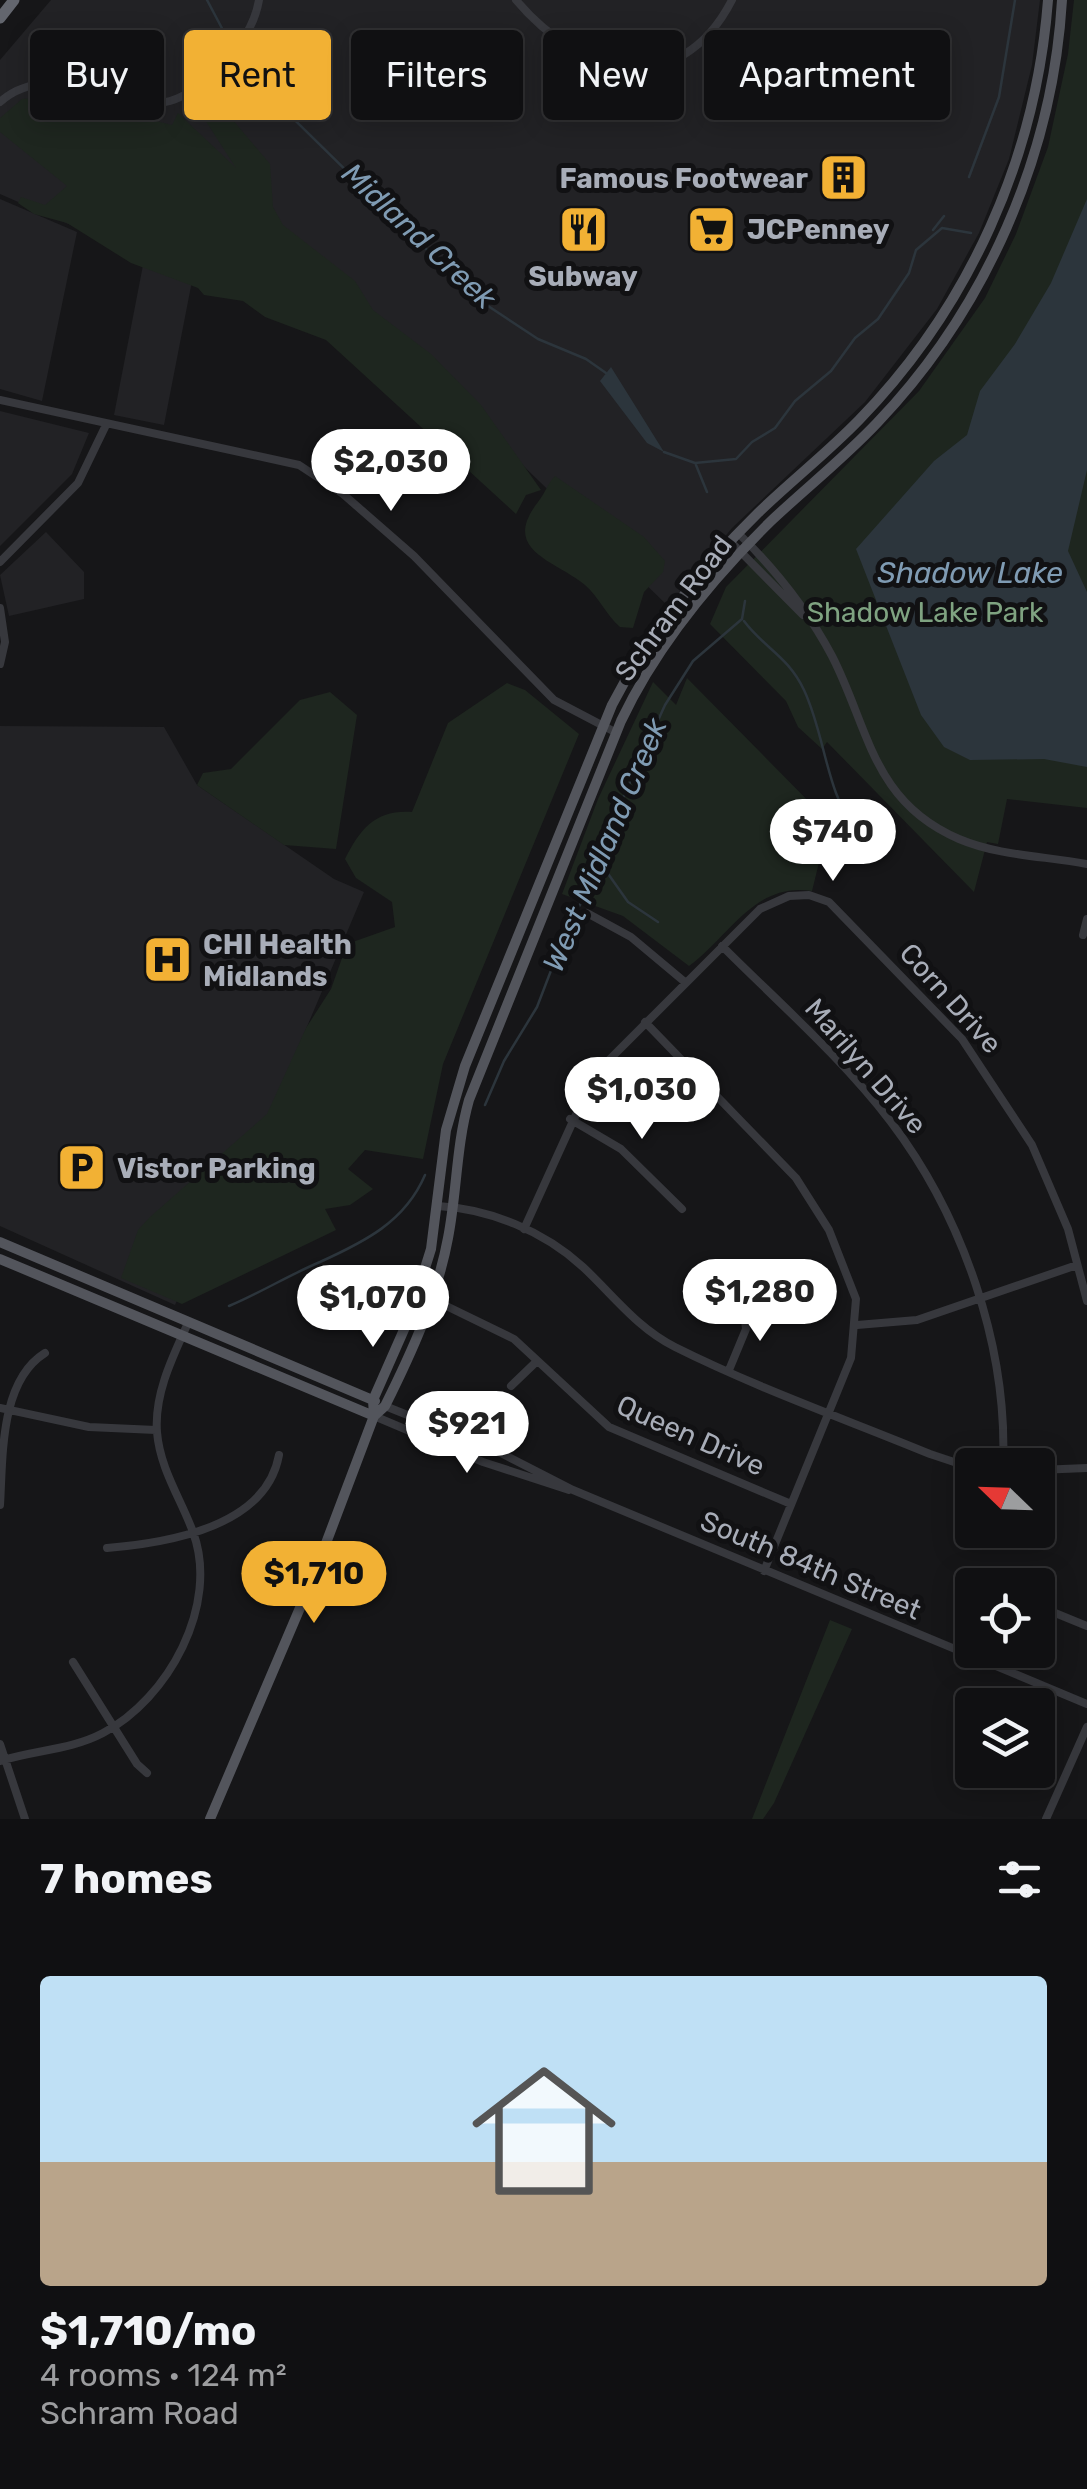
<!DOCTYPE html>
<meta charset="utf-8">
<style>
:root{--surface:#101012;--page:#1e1e20;--text:#f1f3f6;--muted:#9c9d9f;--line:#303032;--accent:#f2b134}
body{margin:0;font-family:Rubik,sans-serif;background:var(--page);color:var(--text);height:100vh;display:flex;flex-direction:column;font-size:38px;white-space:nowrap}
*{box-sizing:border-box;margin:0}
p{font-size:32px;color:var(--muted)}
.icon{flex:none;width:55px;height:55px;fill:none;stroke:currentColor;stroke-width:2;stroke-linecap:round;stroke-linejoin:round}
.map{position:relative;height:1819px;overflow:hidden}
.sheet{display:flex;flex-direction:column;background:var(--surface);flex:1}
.sheet>*{flex:none}
.banner{position:absolute;left:30px;top:30px;width:1028px;height:90px;display:flex;gap:20px}
.needle{width:65px;rotate:293deg}
.controls{position:absolute;left:955px;top:1448px;display:grid;gap:20px}
.controls a{display:grid;place-items:center;width:100px;height:100px;border-radius:10px;background:var(--surface);box-shadow:0 5px 25px #0003,0 0 0 2px var(--line);font-size:50px}
.price{position:absolute;translate:-50% -85px;padding:0 22px;border-radius:35px;background:#fff;color:#222;font-size:32px;line-height:65px;filter:drop-shadow(0 2px 5px #0008)}
.price::after{content:'';position:absolute;left:50%;top:60px;width:30px;height:22px;margin-left:-15px;background:inherit;clip-path:polygon(0 0,100% 0,50% 100%)}
.price.active{background:var(--accent);color:#111}
ul{padding:0;list-style:none}
li{display:grid;align-content:center;gap:20px;height:530px;padding:0 40px}
li span{display:grid;place-items:center;height:310px;border-radius:10px;color:#555}
li>.icon{margin-inline-start:auto}
span .icon{width:180px;height:180px;fill:#fffc;stroke-width:1}
li b{font-size:42px}
h2{display:flex;justify-content:space-between;align-items:center;height:120px;padding:0 40px;font-size:42px}
.tag{padding:0 35px;border-radius:10px;background:var(--surface);box-shadow:0 5px 25px #0003,0 0 0 2px var(--line);font-size:35px;line-height:90px}
.tag.active{background:var(--accent);color:#111}
.map>svg:first-child{display:block}
.built{fill:#222225}
.green{fill:#1e261f}
.water{fill:#2c353c}
.lines{fill:none;stroke-linecap:round;stroke-linejoin:round}
.stream{stroke:#2c353c;stroke-width:2.5}
.minor{stroke:#37383d;stroke-width:8}
.major{stroke:#53555c;stroke-width:10}
.highway{stroke:#63666e;stroke-width:11}
.labels{text-anchor:middle;stroke-width:10;stroke-linejoin:round;paint-order:stroke}
.poi-label{font-size:28px;font-weight:bold;fill:#a8adb8;stroke:#111113;text-anchor:start}
.street-label{font-size:28px;fill:#a8adb8;stroke:#111113}
.park-label{font-size:28px;fill:#7fa381;stroke:#111113}
.water-label{font-size:30px;font-style:italic;fill:#7f9bb3;stroke:#111113}
</style>
<div class="map">
<svg width="1087" height="1819" viewBox="0 0 1087 1819">
<rect width="100%" height="100%" fill="#161618"/>
<path class="built" d="M51,0H1040L1032,65L1009,159L979,233L937,309L865,402L732,528L668,606L443,388L0,194V60Z
M0,199L77,232L42,401L0,389Z
M144,260L192,281L164,425L114,415Z
M0,411L89,433L72,474L0,546Z
M46,532L84,572V599L9,616L0,575Z
M0,726L164,727L197,785L334,879L364,892L198,1284L186,1280L175,1305L0,1226Z"/>
<path class="green" d="M1074,0H1087V808L1007,799L998,844L987,842L974,892L827,742L822,749L798,727L786,701L710,624L726,587L919,391L985,298L1016,234L1048,147L1068,54Z
M201,93L211,94L270,164L273,207L283,225L355,281L373,310L431,354L481,405L541,490L526,495L516,514L326,340L265,317L243,301L204,295L198,288L131,263L67,223L34,214L18,203L21,197L45,205L67,186L0,132V118L22,99L56,96L172,125L178,113L236,168L200,112L196,102Z
M555,476L644,537L665,561L663,572L644,592L633,628L620,627C606,615 599,597 585,585C555,560 500,551 538,502C545,493 548,483 555,476Z
M687,678L829,822L812,891C754,882 730,936 689,966L623,916L562,894L598,799L653,682L676,705Z
M507,683L525,690L579,734L443,1064L423,1159L365,1150L348,1169L373,1189L350,1205L325,1209L336,1230L182,1304L121,1278L138,1230L150,1217L267,1114L306,1028L331,989L347,944L395,927L392,902L356,878L345,859C361,828 375,810 412,812L448,723Z
M330,692L357,715L336,849L284,845L197,785L203,773L231,769L300,700Z
M830,1620L852,1629L774,1803L763,1819H752Z"/>
<path class="water" d="M1087,199V470L1068,551L1087,592V767L1044,759L970,760L944,747L921,715L856,549L934,461L967,435L980,391L1015,344L1051,283Z
M611,367L664,452L647,443L600,381Z"/>
<g class="lines">
<path class="stream" d="M207,0L225,34
M249,75L476,298L538,339L586,359L606,373
M969,177L999,97L1015,0
M933,230L944,216
M664,452L695,463L736,459L752,442L775,428L795,401L831,371L855,338L878,319L909,273L916,250L942,228L971,233
M696,465L707,492
M744,621C764,648 788,656 804,690C826,737 825,791 858,834
M604,868L628,902L658,922
M485,1105L504,1061L537,1007L570,921L594,882L623,798L665,705L693,661L742,619L745,601
M229,1306C260,1293 289,1275 320,1262C364,1242 405,1222 425,1175"/>
<path class="minor" d="M516,0C579,75 679,103 732,0
M0,102C53,55 112,118 170,101C191,95 205,79 220,65C240,45 254,28 259,0
M0,400L299,465L343,494L414,556L554,700L615,732
M739,534C776,570 807,609 832,656C869,728 872,802 959,839C999,856 1045,856 1087,864
M731,542L803,615
M0,562L78,483L106,425
M0,608L5,642L0,664
M587,913L631,937L686,983
M1083,935L1087,919
M722,946C779,1003 842,1058 891,1122C963,1217 1008,1347 1003,1465
M645,1022L796,1178L829,1230L856,1299L851,1358L764,1571
M570,1119L621,1149L682,1209
M438,1206C490,1209 544,1231 583,1267C613,1295 637,1328 675,1347C757,1388 845,1419 930,1454L972,1468
M524,1229L594,1075L760,909L789,896L809,895L829,902L962,1039L1032,1145L1068,1229L1087,1301
M432,1299L514,1339L609,1427L791,1504
M857,1325L917,1320L1077,1265
M729,1370L746,1329L744,1311
M511,1386L536,1362
M385,1406L495,1450L573,1490L1087,1704
M0,1408L89,1427L156,1430
M374,1416L483,1462L569,1490
M1038,1470L1087,1468
M0,1505C3,1455 0,1381 45,1353
M107,1548C168,1543 266,1527 279,1455
M986,1573L1005,1585
M1038,1606L1087,1626
M73,1662L137,1764L147,1773
M0,1744L25,1819
M0,1761C34,1750 71,1750 103,1733C168,1699 220,1605 193,1532C181,1499 160,1469 157,1432C154,1394 173,1356 188,1323
M1046,1819L1087,1727"/>
<path class="major" d="M0,1242L375,1401
M0,1259L374,1416
M374,1416L373,1400L410,1316L431,1249L446,1130L465,1066L612,705C648,635 702,568 758,513C791,481 827,453 859,420C969,307 1036,158 1048,0
M210,1819L314,1575L374,1416L385,1406C412,1352 437,1297 448,1238C457,1192 456,1146 469,1100L621,721C656,647 713,578 771,521C806,488 844,458 877,423C985,310 1053,156 1062,0"/>
<path class="highway" d="M0,18L14,0"/>
</g>
<defs>
<symbol id="building-square" viewBox="-11 -11 22 22"><rect x="-9" y="-9" width="18" height="18" rx="4" fill="#f2b134" stroke="#111113"/><path d="M-4-6H4V6H1V3H-1V6H-4ZM-2.5-4.3h1.7v1.8h-1.7ZM.8-4.3h1.7v1.8H.8ZM-2.5-1h1.7V.8h-1.7ZM.8-1h1.7V.8H.8Z" fill="#111"/></symbol>
<symbol id="restaurant-square" viewBox="-11 -11 22 22"><rect x="-9" y="-9" width="18" height="18" rx="4" fill="#f2b134" stroke="#111113"/><path d="M-5-6h1v4h1v-4h1v4h1v-4h1v5L-1.5 .5V6h-2V.5L-5-1ZM5-6V6H3V1.5H1.5Q1.5-4 5-6Z" fill="#111"/></symbol>
<symbol id="supermarket-square" viewBox="-11 -11 22 22"><rect x="-9" y="-9" width="18" height="18" rx="4" fill="#f2b134" stroke="#111113"/><path d="M-6-5.5h2.5l.6 2H6L4.5 2H-2.5L-4.4-4H-6ZM-1.5 3.2a1.3 1.3 0 1 0 .1 0ZM3 3.2a1.3 1.3 0 1 0 .1 0Z" fill="#111"/></symbol>
<symbol id="hospital-square" viewBox="-11 -11 22 22"><rect x="-9" y="-9" width="18" height="18" rx="4" fill="#f2b134" stroke="#111113"/><path d="M-5-5h3v3.5h4V-5h3V5h-3V1.5h-4V5h-3Z" fill="#111"/></symbol>
<symbol id="parking-square" viewBox="-11 -11 22 22"><rect x="-9" y="-9" width="18" height="18" rx="4" fill="#f2b134" stroke="#111113"/><path d="M-3.5-5.5H1a3.5 3.5 0 0 1 0 7H-1V5.5H-3.5ZM-1-3.4V-.6H.8a1.4 1.4 0 0 0 0-2.8Z" fill="#111"/></symbol>
</defs>
<g fill-rule="evenodd">
<use href="#building-square" x="816" y="150" width="55" height="55"/>
<use href="#restaurant-square" x="556" y="202" width="55" height="55"/>
<use href="#supermarket-square" x="684" y="202" width="55" height="55"/>
<use href="#hospital-square" x="140" y="932" width="55" height="55"/>
<use href="#parking-square" x="54" y="1140" width="55" height="55"/>
</g>
<g class="labels">
<g class="poi-label">
<text x="808" y="188" text-anchor="end">Famous Footwear</text>
<text x="747" y="239">JCPenney</text>
<text x="583" y="286" text-anchor="middle">Subway</text>
<text x="203" y="954">CHI Health<tspan x="203" dy="32">Midlands</tspan></text>
<text x="117" y="1178">Vistor Parking</text>
</g>
<g class="street-label">
<text transform="translate(673 608) rotate(-53)" y="10">Schram Road</text>
<text transform="translate(951 998) rotate(48)" y="10">Corn Drive</text>
<text transform="translate(866 1066) rotate(49)" y="10">Marilyn Drive</text>
<text transform="translate(691 1435) rotate(24)" y="10">Queen Drive</text>
<text transform="translate(811 1565) rotate(23)" y="10">South 84th Street</text>
</g>
<g class="park-label">
<text x="925" y="622">Shadow Lake Park</text>
</g>
<g class="water-label">
<text transform="translate(419 236) rotate(43)" y="10">Midland Creek</text>
<text x="970" y="583">Shadow Lake</text>
<text transform="translate(605 845) rotate(-67)" y="10">West Midland Creek</text>
</g>
</g>
</svg>
<div class="controls">
<a><svg class="needle" viewBox="-14 -14 28 28"><path d="M0-13l5 13h-10z" fill="#e53935"/><path d="M0 13l5-13h-10z" fill="#9c9d9f"/></svg></a>
<a><svg class="icon" aria-label="locate" viewBox="0 0 24 24"><circle cx="12" cy="12" r="6"/><path d="M12 2v4M12 18v4M2 12h4M18 12h4"/></svg></a>
<a><svg class="icon" aria-label="layers" viewBox="0 0 24 24"><path d="M12 4l9 5-9 5-9-5zM3 14l9 5 9-5"/></svg></a>
</div>
<b class="price" style="left:391px;top:514px">$2,030</b>
<b class="price" style="left:833px;top:884px">$740</b>
<b class="price" style="left:642px;top:1142px">$1,030</b>
<b class="price" style="left:760px;top:1344px">$1,280</b>
<b class="price" style="left:373px;top:1350px">$1,070</b>
<b class="price" style="left:467px;top:1476px">$921</b>
<b class="price active" style="left:314px;top:1626px">$1,710</b>
<div class="banner">
<a class="tag">Buy</a>
<a class="tag active">Rent</a>
<a class="tag">Filters</a>
<a class="tag">New</a>
<a class="tag">Apartment</a>
</div>
</div>
<section class="sheet">
<h2>7 homes<svg class="icon" aria-label="filters" viewBox="0 0 24 24"><path d="M4 7h16M4 17h16"/><circle cx="9" cy="7" r="2"/><circle cx="15" cy="17" r="2"/></svg></h2>
<ul>
<li><span style="background:linear-gradient(#bfe0f5 60%,#b9a48a 0)"><svg class="icon" aria-label="home" viewBox="0 0 24 24"><path d="M3 11l9-7 9 7M6 9v11h12V9"/></svg></span><div><b>$1,710/mo</b><p>4 rooms · 124 m²</p><p>Schram Road</p></div></li>
</ul>
</section>
